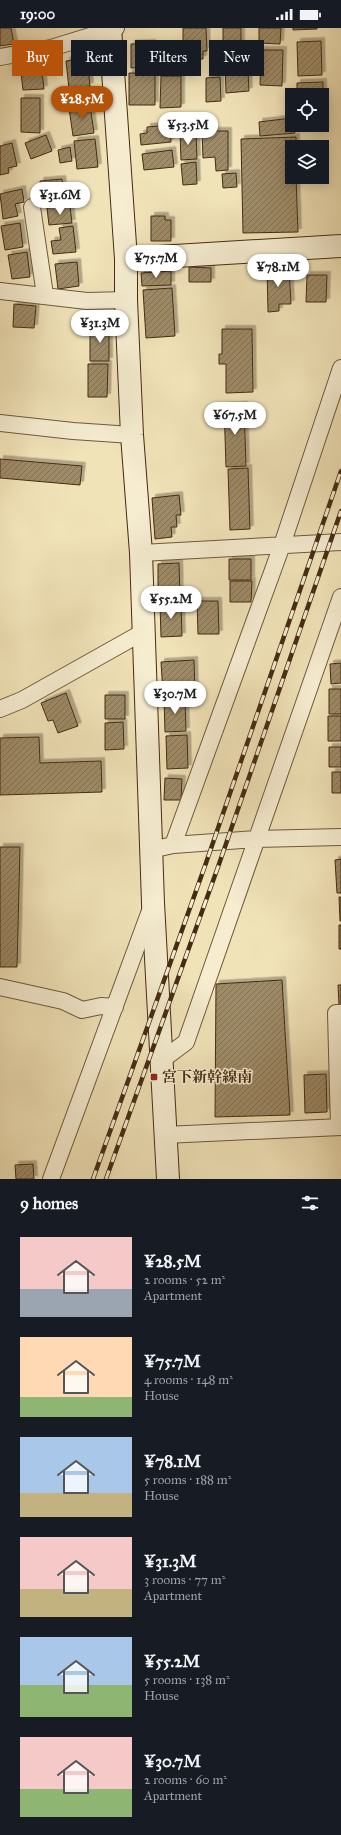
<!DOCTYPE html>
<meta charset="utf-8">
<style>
:root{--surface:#171b24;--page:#20242c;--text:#f1f3f6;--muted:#9ea1a6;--accent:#b45309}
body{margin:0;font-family:"IM FELL Great Primer","Noto Serif JP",serif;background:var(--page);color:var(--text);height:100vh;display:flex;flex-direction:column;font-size:15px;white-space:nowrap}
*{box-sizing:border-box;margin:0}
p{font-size:13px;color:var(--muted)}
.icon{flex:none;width:22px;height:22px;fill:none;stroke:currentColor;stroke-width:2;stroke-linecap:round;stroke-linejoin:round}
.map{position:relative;height:1151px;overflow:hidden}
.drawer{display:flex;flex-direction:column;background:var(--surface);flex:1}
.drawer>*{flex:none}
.guide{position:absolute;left:12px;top:12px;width:317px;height:36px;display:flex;gap:8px}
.tools{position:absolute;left:285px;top:60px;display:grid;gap:8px}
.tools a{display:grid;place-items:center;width:44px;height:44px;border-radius:0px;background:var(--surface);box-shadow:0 2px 10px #0003;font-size:20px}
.price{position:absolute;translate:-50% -34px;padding:0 9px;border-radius:14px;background:#fff;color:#222;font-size:13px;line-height:26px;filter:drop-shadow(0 1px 2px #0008)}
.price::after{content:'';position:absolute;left:50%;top:24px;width:12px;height:9px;margin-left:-6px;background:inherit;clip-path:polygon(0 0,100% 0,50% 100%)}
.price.active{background:var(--accent);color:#fff}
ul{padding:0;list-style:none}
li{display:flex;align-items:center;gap:12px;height:100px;padding:0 20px}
li span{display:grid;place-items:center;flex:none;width:112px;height:80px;border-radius:0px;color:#555}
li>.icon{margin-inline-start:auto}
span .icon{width:48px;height:48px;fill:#fffc;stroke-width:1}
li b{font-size:17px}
h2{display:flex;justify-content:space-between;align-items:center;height:48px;padding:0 20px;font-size:17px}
.pill{padding:0 14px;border-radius:0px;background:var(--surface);box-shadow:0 2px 10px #0003;font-size:14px;line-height:36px}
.pill.active{background:var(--accent);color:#fff}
.status{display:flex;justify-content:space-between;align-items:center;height:28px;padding:0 20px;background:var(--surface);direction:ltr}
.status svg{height:11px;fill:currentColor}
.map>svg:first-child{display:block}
.building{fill:url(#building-hatch);stroke:#452b11;filter:url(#shadow)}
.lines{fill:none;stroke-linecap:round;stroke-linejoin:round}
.street-casing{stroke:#70593b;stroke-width:18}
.secondary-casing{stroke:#452b11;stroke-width:24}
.street{stroke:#f6edd1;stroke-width:16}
.secondary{stroke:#f6edd1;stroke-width:22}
.rail-casing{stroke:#452b11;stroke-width:4.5}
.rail{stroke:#f6edd1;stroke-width:3;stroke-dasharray:9;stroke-linecap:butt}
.poi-dot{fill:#8f2418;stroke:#f6edd1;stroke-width:1.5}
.labels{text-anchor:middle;stroke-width:3;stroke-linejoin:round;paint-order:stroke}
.poi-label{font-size:15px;font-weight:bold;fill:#452b11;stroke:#f6edd1;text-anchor:start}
</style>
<div class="status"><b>19:00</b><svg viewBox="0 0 49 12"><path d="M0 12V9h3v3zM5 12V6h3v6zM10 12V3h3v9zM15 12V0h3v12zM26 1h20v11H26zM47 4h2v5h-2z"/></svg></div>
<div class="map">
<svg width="341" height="1151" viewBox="0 0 341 1151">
<defs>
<pattern id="building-hatch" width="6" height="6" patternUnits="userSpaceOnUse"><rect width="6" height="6" fill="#9e8b68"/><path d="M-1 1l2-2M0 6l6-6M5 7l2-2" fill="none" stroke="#837254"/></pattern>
<filter id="shadow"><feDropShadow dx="3.5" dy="-3.5" stdDeviation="0" flood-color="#0004"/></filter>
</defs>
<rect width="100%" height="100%" fill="#f1e3b8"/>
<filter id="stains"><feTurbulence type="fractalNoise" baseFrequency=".005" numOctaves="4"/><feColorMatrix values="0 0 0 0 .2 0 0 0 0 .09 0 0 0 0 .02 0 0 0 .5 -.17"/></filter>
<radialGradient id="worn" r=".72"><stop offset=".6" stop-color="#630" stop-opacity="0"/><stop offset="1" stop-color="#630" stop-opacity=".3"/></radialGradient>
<path class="building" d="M0,0H11L14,16L0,18Z
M183,0H206L207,23H203V31H183Z
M223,0H241V16L223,17Z
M259,0H281L280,16L259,15Z
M293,0H317V1L293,2Z
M321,13L322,47L298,48L297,14Z
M152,15V39L131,40V16Z
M261,22H283L282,58L260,57Z
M250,27L251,44H248L249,63L226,65L225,34L231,33V28Z
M87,30L90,58L69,61L66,33Z
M42,43L44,61L23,62L21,45Z
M129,45H155V77H129Z
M161,48H181V79L160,80Z
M220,49L221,73L206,74V50Z
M323,54V71L322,67H297V55Z
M21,70H40V105L21,104Z
M90,77L94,105L73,108L69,80Z
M292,90V97H294L295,105L260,108L259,94Z
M170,97L171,114L141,117L140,106L147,105V99Z
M202,103H228V142L216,143L215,129L203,130Z
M196,104L197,131L181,132L180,105Z
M46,107L52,123L31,131L25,115Z
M296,109V119H292V149H296L298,204L243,205L241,111Z
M95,111L98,139L77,141L74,113Z
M12,115L17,138L8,140L9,145L0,147V118Z
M70,119L72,133L60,135L58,122Z
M172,122L174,139L144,142L142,126Z
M196,134L197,156L183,157L181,136Z
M236,145L237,159L223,160L222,146Z
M62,151L64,168L41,170L40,153Z
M22,161L24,174L15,176L18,188L3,191L0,166Z
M70,178L72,195L49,197L47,180Z
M151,188H165V192H171V213H151Z
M20,195L23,219L5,222L1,198Z
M73,198L76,224L53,226L51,213L61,212L59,200Z
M27,224L30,249L12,251L8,227Z
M77,234L79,258L58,261L55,236Z
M189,239L211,240V254H189Z
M289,240L291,276H279V283L268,284L267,241Z
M171,243V257L142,258L141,245Z
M307,247H327L326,274H306Z
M172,260L175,308L146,310L143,262Z
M14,276L36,278L34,300L13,299Z
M90,300H109V333H90Z
M222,301H252L253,364L226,365V336H219V326H222Z
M88,336H108L107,369H88Z
M244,377L246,438L226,439L224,378Z
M0,431L82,438L80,457L0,450Z
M248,440L250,501L230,502L228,441Z
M179,467L181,487H176L177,499H171L172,509L155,511L152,470Z
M229,531H251V552H229Z
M179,535L180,569H158V536Z
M230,553H252L251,574H230Z
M197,573H218L219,606H198Z
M181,575L182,608L161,609L160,576Z
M194,632L195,665L163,666L161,634Z
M341,635V655L331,656L330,636Z
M329,661H341V686H329Z
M66,665L78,698L58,705L53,692L48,693L41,675Z
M105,667H125V691H105Z
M164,670H185L186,703L165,704Z
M328,688H341V713H328Z
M123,694L124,721L105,722V695Z
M187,707L188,740L167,741L166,708Z
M39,709L40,735L101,733L102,764L0,767V710Z
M329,719H341V739H329Z
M332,744H341V765H332Z
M165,750L182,751L181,772H164Z
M0,819H20L17,939H0Z
M341,831V865H337L335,832Z
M339,869H341V893H340Z
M339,897H341V921H339Z
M282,952L290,1087L215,1089L216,956Z
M338,957H341V977H339Z
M326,1046L327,1084L305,1085L304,1047Z
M33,1136L34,1151H16L15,1137Z"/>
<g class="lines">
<defs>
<path id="street" d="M0,29L51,20L116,0
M32,179L45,267
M0,263L87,273L126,272
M0,395L73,403L132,407
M141,525L341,514
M0,681L22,672L145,603
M173,817L256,811L341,809
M151,822L173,817L282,517L341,340
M0,959L63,973L82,982L101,978L115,979
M162,1032L186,1014L341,569
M339,1099L336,985H341
M165,1107L341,1099
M51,1151L151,880"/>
<path id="secondary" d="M110,0L126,231V272L132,407L141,525L153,875L168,1151
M126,231L341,218"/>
</defs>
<use href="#street" class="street-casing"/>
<use href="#secondary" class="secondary-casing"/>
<use href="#street" class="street"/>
<use href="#secondary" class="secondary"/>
<defs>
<path id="rail" d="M93,1151L206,835L341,443
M106,1151L218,839L341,483"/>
</defs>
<use href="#rail" class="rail-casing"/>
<use href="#rail" class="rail"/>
</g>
<rect class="poi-dot" x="150" y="1045" width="8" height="8" rx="2"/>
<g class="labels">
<g class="poi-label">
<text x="162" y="1054">宮下新幹線南</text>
</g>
</g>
<rect width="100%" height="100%" filter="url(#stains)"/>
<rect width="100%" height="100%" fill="url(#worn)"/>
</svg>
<div class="tools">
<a><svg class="icon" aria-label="locate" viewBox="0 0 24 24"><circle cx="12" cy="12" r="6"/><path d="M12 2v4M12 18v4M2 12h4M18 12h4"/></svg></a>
<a><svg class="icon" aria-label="layers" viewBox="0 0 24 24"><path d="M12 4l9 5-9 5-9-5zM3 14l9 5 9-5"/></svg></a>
</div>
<b class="price active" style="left:82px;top:92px">¥28.5M</b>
<b class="price" style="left:188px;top:118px">¥53.5M</b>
<b class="price" style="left:60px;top:188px">¥31.6M</b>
<b class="price" style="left:156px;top:251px">¥75.7M</b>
<b class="price" style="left:278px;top:260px">¥78.1M</b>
<b class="price" style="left:100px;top:316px">¥31.3M</b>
<b class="price" style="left:235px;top:408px">¥67.5M</b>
<b class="price" style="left:171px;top:592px">¥55.2M</b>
<b class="price" style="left:175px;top:687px">¥30.7M</b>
<div class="guide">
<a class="pill active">Buy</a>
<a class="pill">Rent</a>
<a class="pill">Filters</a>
<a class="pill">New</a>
</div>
</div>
<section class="drawer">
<h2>9 homes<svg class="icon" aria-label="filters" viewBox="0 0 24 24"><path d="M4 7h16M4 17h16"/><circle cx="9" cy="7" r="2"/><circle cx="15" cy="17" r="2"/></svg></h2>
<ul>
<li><span style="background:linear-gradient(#f6c9c9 65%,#9aa5b1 0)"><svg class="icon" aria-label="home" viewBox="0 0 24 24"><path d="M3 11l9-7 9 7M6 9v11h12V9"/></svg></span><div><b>¥28.5M</b><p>2 rooms · 52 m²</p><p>Apartment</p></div></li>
<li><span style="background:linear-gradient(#ffd9b3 75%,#8fb573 0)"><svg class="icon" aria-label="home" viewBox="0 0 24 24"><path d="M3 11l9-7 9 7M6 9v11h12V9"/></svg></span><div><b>¥75.7M</b><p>4 rooms · 148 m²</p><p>House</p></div></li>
<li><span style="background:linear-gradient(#a9c7e8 70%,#c2b280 0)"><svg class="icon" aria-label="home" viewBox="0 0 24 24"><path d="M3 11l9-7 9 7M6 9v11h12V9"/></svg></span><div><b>¥78.1M</b><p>5 rooms · 188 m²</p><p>House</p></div></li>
<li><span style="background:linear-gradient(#f6c9c9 65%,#c2b280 0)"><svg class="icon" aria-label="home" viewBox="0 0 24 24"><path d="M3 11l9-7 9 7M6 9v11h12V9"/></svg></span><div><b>¥31.3M</b><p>3 rooms · 77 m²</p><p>Apartment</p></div></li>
<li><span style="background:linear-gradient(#a9c7e8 60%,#8fb573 0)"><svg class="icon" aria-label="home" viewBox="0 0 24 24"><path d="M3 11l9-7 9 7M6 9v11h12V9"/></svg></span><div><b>¥55.2M</b><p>5 rooms · 138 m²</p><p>House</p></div></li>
<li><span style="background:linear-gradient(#f6c9c9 65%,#8fb573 0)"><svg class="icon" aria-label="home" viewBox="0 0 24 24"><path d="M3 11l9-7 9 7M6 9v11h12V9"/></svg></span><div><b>¥30.7M</b><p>2 rooms · 60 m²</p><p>Apartment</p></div></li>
</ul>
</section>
